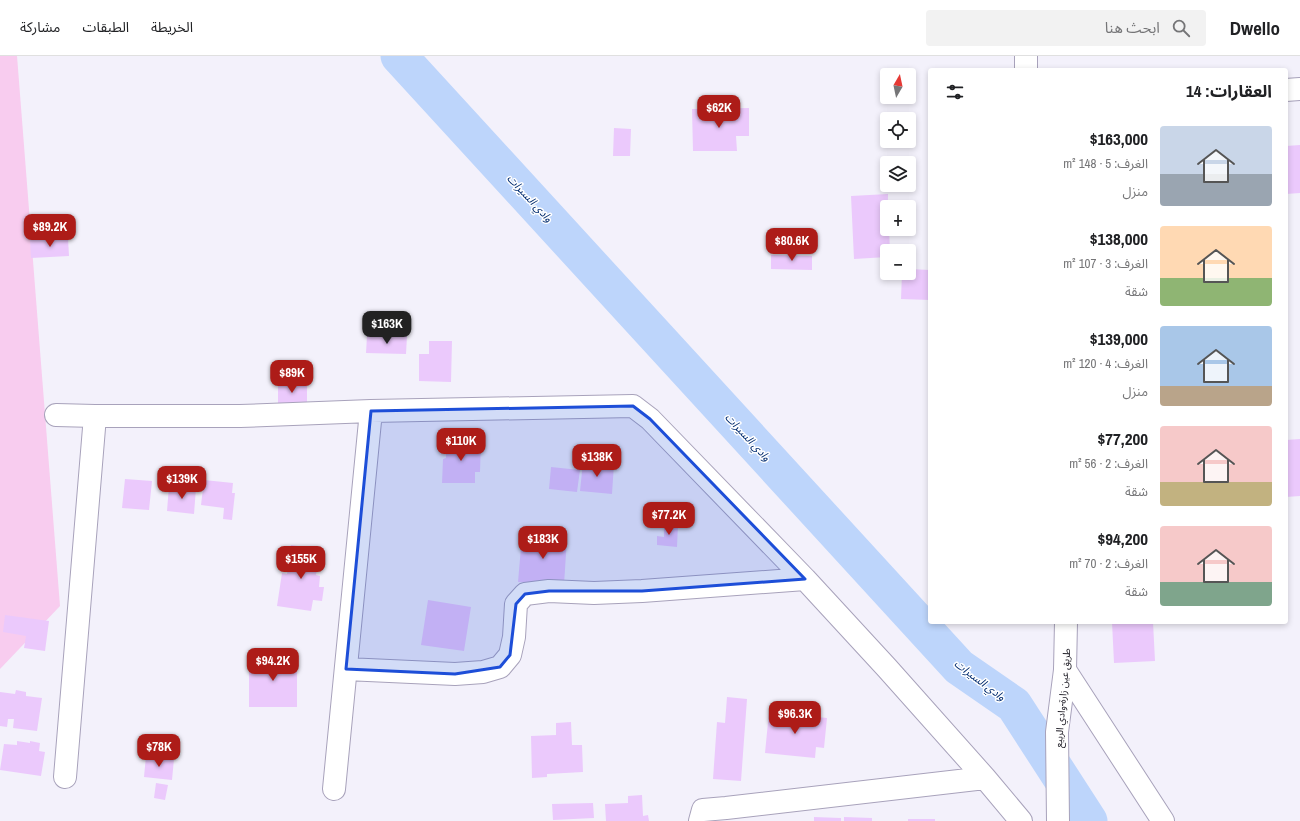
<!DOCTYPE html>
<html lang="ar">
<meta charset="utf-8">
<style>
:root{--surface:#fff;--page:#f2f2f2;--text:#202124;--muted:#757577;--line:#e0e0e0;--accent:#ad1c18}
body{margin:0;font-family:"Archivo Narrow","Noto Sans Arabic",sans-serif;background:var(--page);color:var(--text);direction:rtl;height:100vh;display:flex;flex-direction:column;font-size:15px;white-space:nowrap}
*{box-sizing:border-box;margin:0}
p{font-size:13px;color:var(--muted)}
.icon{flex:none;width:22px;height:22px;fill:none;stroke:currentColor;stroke-width:2;stroke-linecap:round;stroke-linejoin:round}
.map{position:relative;flex:1;overflow:hidden;direction:ltr}
.panel{position:absolute;left:928px;top:12px;width:360px;height:556px;display:flex;flex-direction:column;background:var(--surface);border-radius:4px;box-shadow:0 2px 6px #0003;direction:rtl}
.panel>*{flex:none}
.needle{width:26px;rotate:9deg}
.tools{position:absolute;left:880px;top:12px;display:grid;gap:8px}
.tools a{display:grid;place-items:center;width:36px;height:36px;border-radius:4px;background:var(--surface);box-shadow:0 2px 6px #0003;font-size:20px}
.price{position:absolute;translate:-50% -34px;padding:0 9px;border-radius:8px;background:var(--accent);color:#fff;font-size:13px;line-height:26px;filter:drop-shadow(0 1px 2px #0008)}
.price::after{content:'';position:absolute;left:50%;top:24px;width:12px;height:9px;margin-left:-6px;background:inherit;clip-path:polygon(0 0,100% 0,50% 100%)}
.price.on{background:#222;color:#fff}
ul{padding:0;list-style:none}
li{display:flex;align-items:center;gap:12px;height:100px;padding:0 16px}
li span{display:grid;place-items:center;flex:none;width:112px;height:80px;border-radius:4px;color:#555}
li>.icon{margin-inline-start:auto}
span .icon{width:48px;height:48px;fill:#fffc;stroke-width:1}
li b{font-size:17px}
h2{display:flex;justify-content:space-between;align-items:center;height:48px;padding:0 16px;font-size:17px}
header{display:flex;align-items:center;gap:24px;box-sizing:border-box;height:56px;padding:0 20px;background:var(--surface);border-bottom:1px solid var(--line)}
header strong{font-size:19px}
nav{display:flex;gap:22px;margin-inline-start:auto;font-size:14px}
.search{width:280px;height:36px;background:var(--page);display:flex;align-items:center;gap:10px;box-sizing:border-box;padding:0 14px;border-radius:4px;color:var(--muted);font-size:15px}
.map>svg:first-child{display:block}
.green{fill:#f8ccef}
.lines{fill:none;stroke-linecap:round;stroke-linejoin:round}
.river{stroke:#bdd5fb;stroke-width:37}
.building{fill:#ebc9fc}
.street-casing{stroke:#a8a2bb;stroke-width:24}
.secondary-casing{stroke:#a8a2bb;stroke-width:24}
.primary-casing{stroke:#a8a2bb;stroke-width:24}
.street{stroke:#fff;stroke-width:22}
.secondary{stroke:#fff;stroke-width:22}
.primary{stroke:#fff;stroke-width:22}
.marked{fill:#1d4ed8;fill-opacity:0.2;stroke:#1d4ed8;stroke-width:3;stroke-linejoin:round}
.labels{text-anchor:middle;stroke-width:3;stroke-linejoin:round;paint-order:stroke}
.street-label{font-size:10px;fill:#222029;stroke:#fff}
.water-label{font-size:11px;font-style:italic;fill:#002b6f;stroke:#fff}
</style>
<header>
<strong>Dwello</strong>
<div class="search"><svg class="icon" aria-label="search" viewBox="0 0 24 24"><circle cx="10" cy="10" r="6"/><path d="M15 15l6 6"/></svg>ابحث هنا</div>
<nav><a>الخريطة</a><a>الطبقات</a><a>مشاركة</a></nav>
</header>
<div class="map">
<svg width="1300" height="765" viewBox="0 0 1300 765">
<rect width="100%" height="100%" fill="#f3f1fb"/>
<path class="green" d="M0,0H17L60,550L0,613Z"/>
<g class="lines">
<path class="river" d="M399,0L959,611L1014,649L1089,765"/>
</g>
<path class="building" d="M749,52V80H736L737,95H693L692,53Z
M614,72L631,73L630,100H613Z
M1300,89V137L1286,138V90Z
M888,138L887,173H889L890,195H887V201L854,203L851,140Z
M68,182L69,200L31,202L30,184Z
M771,199L812,200V214L771,213Z
M909,213L930,214V244L901,243L902,217H909Z
M367,280H407L406,298L366,297Z
M429,285H452L451,326L419,325V298H429Z
M278,327L307,328V349H278Z
M1300,383V440L1286,441V384Z
M446,385L481,386L480,416H475V427H442L443,403L446,402Z
M583,406L614,408L612,438L580,435Z
M551,411L580,414L577,436L549,433Z
M125,423L152,425L149,454L122,452Z
M204,424L233,427L232,437H235L232,464L223,463L224,452L201,449Z
M169,430L196,432L194,458L167,455Z
M664,468L678,469L677,491L657,489V480L664,481Z
M522,479L567,482L564,529L518,526Z
M291,489L320,493L316,519L320,520L319,531H324L322,545L313,544L311,555L277,550L282,517L287,518Z
M428,544L471,551L464,595L421,589Z
M5,559L49,565L45,595L24,592L26,580L3,576Z
M1112,566H1153L1155,605L1114,607Z
M249,601H297V651H249Z
M16,634L26,636V640L42,642L37,675L13,672L14,663H8L7,671L0,670V636L15,638Z
M727,641L747,643L741,725L713,723L717,666L725,667Z
M769,656L827,662L824,692L816,691L815,702L765,697Z
M571,666L572,689H582L583,716L547,718V721L532,722L531,680L556,679V667Z
M17,685L30,687V685L40,687L39,695L45,696L41,720L0,714L4,688L17,689Z
M146,700L174,703L172,724L144,721Z
M156,727L168,729L165,744L154,742Z
M642,739L643,760L648,759L649,765H606L605,748L628,747V740Z
M593,747L594,762L553,764L552,748Z
M814,761L841,762V765H814Z
M844,761L872,762V765H844Z
M908,763H935V765H908Z"/>
<g class="lines">
<defs>
<path id="street" d="M1286,34L1300,33
M56,359L95,360H240L371,355L633,350L650,363L805,523L887,612L985,722L1021,765
M346,613L455,618L483,616L500,611L510,599L514,581L516,548L525,538L549,535L594,537L642,535L805,523
M65,721L95,360
M334,733L371,355
M700,765L703,754L726,752L985,722"/>
<path id="secondary" d="M1065,614L1163,765"/>
<path id="primary" d="M1026,0V14
M1058,765L1057,676L1065,614L1066,566"/>
</defs>
<use href="#street" class="street-casing"/>
<use href="#secondary" class="secondary-casing"/>
<use href="#primary" class="primary-casing"/>
<use href="#street" class="street"/>
<use href="#secondary" class="secondary"/>
<use href="#primary" class="primary"/>
</g>
<path class="marked" d="M633,350L650,363L805,523L642,535H549L525,538L516,548L510,599L500,611L455,618L346,613L371,355Z"/>
<g class="labels">
<g class="street-label">
<text transform="translate(1062 642) rotate(-85)" y="4">طريق عين زارة-وادي الربيع</text>
</g>
<g class="water-label">
<text transform="translate(530 142) rotate(47)" y="4">وادي السيرات</text>
<text transform="translate(748 381) rotate(47)" y="4">وادي السيرات</text>
<text transform="translate(980 624) rotate(37)" y="4">وادي السيرات</text>
</g>
</g>
</svg>
<div class="tools">
<a><svg class="needle" viewBox="-14 -14 28 28"><path d="M0-13l5 13h-10z" fill="#e53935"/><path d="M0 13l5-13h-10z" fill="#757577"/></svg></a>
<a><svg class="icon" aria-label="locate" viewBox="0 0 24 24"><circle cx="12" cy="12" r="6"/><path d="M12 2v4M12 18v4M2 12h4M18 12h4"/></svg></a>
<a><svg class="icon" aria-label="layers" viewBox="0 0 24 24"><path d="M12 4l9 5-9 5-9-5zM3 14l9 5 9-5"/></svg></a>
<a>+</a>
<a>−</a>
</div>
<b class="price" style="left:719px;top:73px">$62K</b>
<b class="price" style="left:50px;top:192px">$89.2K</b>
<b class="price" style="left:792px;top:206px">$80.6K</b>
<b class="price on" style="left:387px;top:289px">$163K</b>
<b class="price" style="left:292px;top:338px">$89K</b>
<b class="price" style="left:461px;top:406px">$110K</b>
<b class="price" style="left:597px;top:422px">$138K</b>
<b class="price" style="left:182px;top:444px">$139K</b>
<b class="price" style="left:669px;top:480px">$77.2K</b>
<b class="price" style="left:543px;top:504px">$183K</b>
<b class="price" style="left:301px;top:524px">$155K</b>
<b class="price" style="left:273px;top:626px">$94.2K</b>
<b class="price" style="left:795px;top:679px">$96.3K</b>
<b class="price" style="left:159px;top:712px">$78K</b>
<section class="panel">
<h2>العقارات: 14<svg class="icon" aria-label="filters" viewBox="0 0 24 24"><path d="M4 7h16M4 17h16"/><circle cx="9" cy="7" r="2"/><circle cx="15" cy="17" r="2"/></svg></h2>
<ul>
<li><span style="background:linear-gradient(#c9d6e8 60%,#9aa5b1 0)"><svg class="icon" aria-label="home" viewBox="0 0 24 24"><path d="M3 11l9-7 9 7M6 9v11h12V9"/></svg></span><div><b>$163,000</b><p>الغرف: 5 · 148 m²</p><p>منزل</p></div></li>
<li><span style="background:linear-gradient(#ffd9b3 65%,#8fb573 0)"><svg class="icon" aria-label="home" viewBox="0 0 24 24"><path d="M3 11l9-7 9 7M6 9v11h12V9"/></svg></span><div><b>$138,000</b><p>الغرف: 3 · 107 m²</p><p>شقة</p></div></li>
<li><span style="background:linear-gradient(#a9c7e8 75%,#b9a48a 0)"><svg class="icon" aria-label="home" viewBox="0 0 24 24"><path d="M3 11l9-7 9 7M6 9v11h12V9"/></svg></span><div><b>$139,000</b><p>الغرف: 4 · 120 m²</p><p>منزل</p></div></li>
<li><span style="background:linear-gradient(#f6c9c9 70%,#c2b280 0)"><svg class="icon" aria-label="home" viewBox="0 0 24 24"><path d="M3 11l9-7 9 7M6 9v11h12V9"/></svg></span><div><b>$77,200</b><p>الغرف: 2 · 56 m²</p><p>شقة</p></div></li>
<li><span style="background:linear-gradient(#f6c9c9 70%,#7fa58c 0)"><svg class="icon" aria-label="home" viewBox="0 0 24 24"><path d="M3 11l9-7 9 7M6 9v11h12V9"/></svg></span><div><b>$94,200</b><p>الغرف: 2 · 70 m²</p><p>شقة</p></div></li>
</ul>
</section>
</div>
